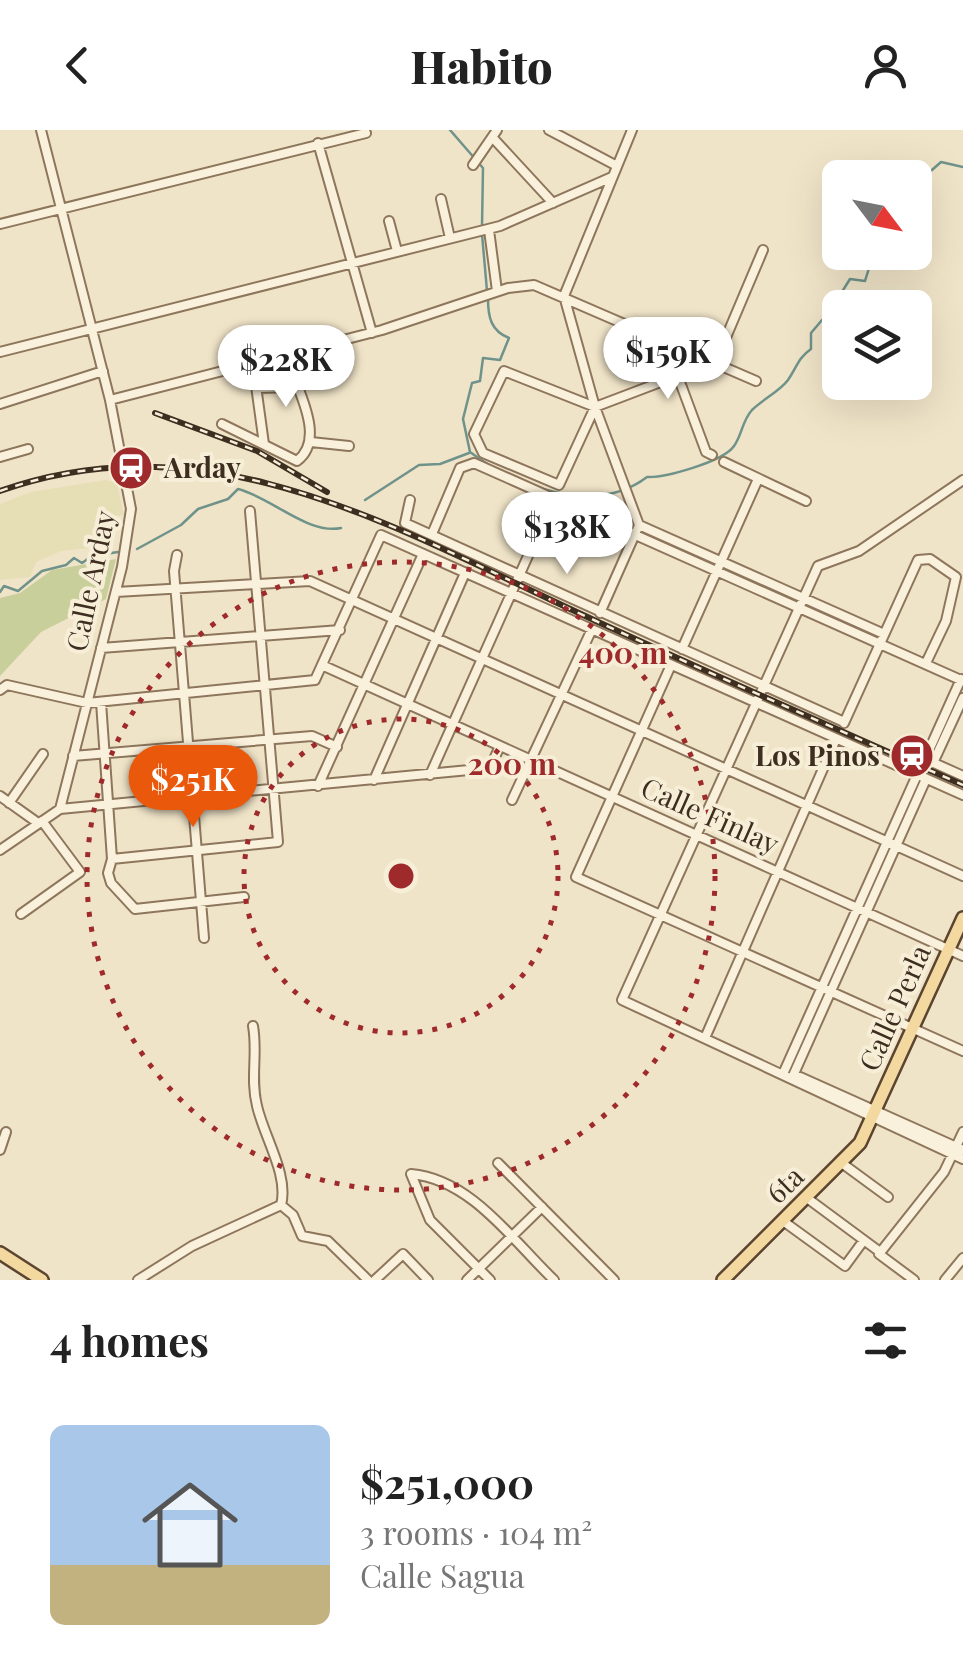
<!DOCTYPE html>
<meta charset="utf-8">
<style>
:root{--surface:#fff;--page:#f2f2f2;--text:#222;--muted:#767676;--accent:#ea580c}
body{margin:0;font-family:"Playfair Display",serif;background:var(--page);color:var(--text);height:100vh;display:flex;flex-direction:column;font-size:38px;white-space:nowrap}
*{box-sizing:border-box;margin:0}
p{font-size:32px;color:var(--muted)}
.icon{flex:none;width:55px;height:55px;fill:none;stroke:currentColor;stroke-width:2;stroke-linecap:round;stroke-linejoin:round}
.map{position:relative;height:1150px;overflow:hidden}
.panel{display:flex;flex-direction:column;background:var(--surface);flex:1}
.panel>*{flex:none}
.needle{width:65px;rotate:122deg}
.tools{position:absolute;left:822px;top:30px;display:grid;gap:20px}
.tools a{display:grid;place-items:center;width:110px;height:110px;border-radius:15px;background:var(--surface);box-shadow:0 10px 40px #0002;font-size:50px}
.price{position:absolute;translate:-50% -85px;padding:0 22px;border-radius:35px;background:#fff;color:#222;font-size:32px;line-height:65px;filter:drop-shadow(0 2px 5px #0008)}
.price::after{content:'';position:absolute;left:50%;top:60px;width:30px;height:22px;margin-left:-15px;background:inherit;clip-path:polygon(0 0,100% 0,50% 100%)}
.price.active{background:var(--accent);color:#fff}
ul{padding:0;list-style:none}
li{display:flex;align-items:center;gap:30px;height:250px;padding:0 50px}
li span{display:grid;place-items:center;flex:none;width:280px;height:200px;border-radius:15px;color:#555}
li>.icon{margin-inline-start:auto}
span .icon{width:120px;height:120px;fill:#fffc;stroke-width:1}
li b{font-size:42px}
h2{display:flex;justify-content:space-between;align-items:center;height:120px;padding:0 50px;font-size:42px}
header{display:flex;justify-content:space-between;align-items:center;height:130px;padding:0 50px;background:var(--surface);font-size:45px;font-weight:800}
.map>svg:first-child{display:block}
.farmland{fill:#e6deb5}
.green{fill:#c9cf9b}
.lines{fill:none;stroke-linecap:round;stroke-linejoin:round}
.stream{stroke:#6f938a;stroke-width:2.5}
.minor-casing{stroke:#8d765c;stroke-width:12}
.major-casing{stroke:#5b4430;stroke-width:16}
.minor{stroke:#faf1dc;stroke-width:8}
.major{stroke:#f3d9a0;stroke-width:11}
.rail-casing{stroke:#3d2e20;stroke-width:6}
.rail{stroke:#f7eed8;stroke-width:2.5;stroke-dasharray:8;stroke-linecap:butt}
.ring{fill:none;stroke:#9e2a2b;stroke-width:5;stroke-dasharray:5 10}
.labels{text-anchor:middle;stroke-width:8;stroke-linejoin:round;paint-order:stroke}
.poi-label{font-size:28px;font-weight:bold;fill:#3d2e20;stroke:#f7eed8;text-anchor:start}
.street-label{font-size:28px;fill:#3d2e20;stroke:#f7eed8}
.centre{fill:#9e2a2b;stroke:#f7eed8;stroke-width:5}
.ring-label{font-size:30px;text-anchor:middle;font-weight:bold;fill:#9e2a2b;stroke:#f7eed8;stroke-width:8;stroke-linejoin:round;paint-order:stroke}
</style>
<header><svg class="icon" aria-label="back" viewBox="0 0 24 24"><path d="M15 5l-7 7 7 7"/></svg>Habito<svg class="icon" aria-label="person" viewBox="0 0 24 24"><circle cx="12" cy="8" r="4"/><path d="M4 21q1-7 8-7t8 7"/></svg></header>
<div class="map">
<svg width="963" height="1150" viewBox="0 0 963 1150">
<rect width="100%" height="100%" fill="#f0e4c8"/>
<path class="farmland" d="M106,350L117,354L124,385L114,386L108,416L61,421L36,432L30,447L0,450V374L31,362Z"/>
<path class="green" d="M116,429L106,469L41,502L0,546V468L20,463L52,440Z"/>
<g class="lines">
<path class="stream" d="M450,0L483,38L482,96
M915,55L941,32L963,37
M482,104L487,161
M488,169C488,187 491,201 509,208L500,230L483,228L480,251L472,253L463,289L470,322C518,358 596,386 647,347C664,348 723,332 734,316C742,305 742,291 752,280C762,270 780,261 788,250C797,237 798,228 811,219V203L822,190L840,187
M841,178L840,165L850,149L865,151L874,122
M365,370L419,335L440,334L469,323
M137,419L181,395L198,379L228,369L238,359C271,367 308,405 341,398
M0,462L4,456L18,461L42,441L66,435L74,428L82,433L92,426L118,422"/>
<defs>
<path id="minor" d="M41,0L110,270L131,379L122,437L60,679
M549,0L617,36
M493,8L553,73
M318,13L372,203
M473,35L497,0
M441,69L450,108
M389,91L397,121
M0,94L366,3
M489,100L497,161
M664,209L706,322L712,325
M0,222L500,96L612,47
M253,234L264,314
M110,270L382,200L508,158L534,155L756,251
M0,274L103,241
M595,277L504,241L474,304L483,323L559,355L595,277L716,231L763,120
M222,294L297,331C320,314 307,280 298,257L257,258
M311,312L349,316
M0,327L28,319
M724,332L806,371
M963,350L859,421L818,436L622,870L963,1029
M410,370L405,393L844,592
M639,395L884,504
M432,404L460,338L474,333L963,551
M177,425L174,441L204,808
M116,462L310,451L963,746
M600,483L639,395L595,277L564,166L632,0
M101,518L340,500
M682,519L758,349
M671,535L576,747L963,921
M324,536L963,826
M961,549L925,629L963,646
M0,560L7,555L87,573L315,550L381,405L963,665
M101,572L112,729L108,743L111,753L135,779L244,767
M844,593L918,430L930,429L956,447L946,491L926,533
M73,626L312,606L337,617
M933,633L963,568
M430,645L553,370
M374,650L465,443
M318,656L423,424
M0,666L38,693
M512,670L592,499
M9,673L43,624
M0,720L60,679L490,638L500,616
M112,729L278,712L250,381
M21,784L80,742L42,691
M253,896C258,924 250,948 257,976C264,1007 289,1045 281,1075
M705,908L836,609
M783,944L917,645
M792,948L926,649
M792,948L800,947L963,1020
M0,1020L6,1002
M498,1033L614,1150
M843,1034L888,1067
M807,1068L880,1122
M281,1075L293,1085L302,1106L328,1111L368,1150
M783,1091L845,1136L864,1110
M138,1150L192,1116L281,1075
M375,1150L403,1124L428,1150
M467,1150L542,1077
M490,1150L430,1090L411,1044C471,1049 513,1111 554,1150
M914,1150L879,1124L944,1042L963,1002
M945,1150L963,1128"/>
<path id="major" d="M0,1123L42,1150
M723,1150L860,1013L963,788"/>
</defs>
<use href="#minor" class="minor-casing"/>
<use href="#major" class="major-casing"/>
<use href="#minor" class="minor"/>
<use href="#major" class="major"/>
<defs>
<path id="rail" d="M155,283L257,321L327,362
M0,361C216,285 405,404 596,491C718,547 841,601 963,655"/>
</defs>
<use href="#rail" class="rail-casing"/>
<use href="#rail" class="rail"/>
</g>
<g class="ring">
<circle cx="401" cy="746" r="157"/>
<circle cx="401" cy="746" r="314"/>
</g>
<defs>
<symbol id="station-disc" viewBox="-11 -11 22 22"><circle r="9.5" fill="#9e2a2b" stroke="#f7eed8"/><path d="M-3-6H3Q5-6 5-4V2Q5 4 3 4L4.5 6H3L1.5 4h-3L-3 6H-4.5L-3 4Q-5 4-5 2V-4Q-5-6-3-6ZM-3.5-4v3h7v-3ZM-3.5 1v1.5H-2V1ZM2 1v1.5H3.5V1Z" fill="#fff"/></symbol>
</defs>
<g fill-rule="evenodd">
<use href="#station-disc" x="106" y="313" width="50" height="50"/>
<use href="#station-disc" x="887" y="601" width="50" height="50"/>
</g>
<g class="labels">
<g class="poi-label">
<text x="164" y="348">Arday</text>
<text x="880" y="636" text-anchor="end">Los Pinos</text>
</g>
<g class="street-label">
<text transform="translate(91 451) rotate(-78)" y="10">Calle Arday</text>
<text transform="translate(710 686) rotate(24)" y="10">Calle Finlay</text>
<text transform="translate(895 878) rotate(-66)" y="10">Calle Perla</text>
<text transform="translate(785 1055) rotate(-44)" y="10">6ta</text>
</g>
</g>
<circle cx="401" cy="746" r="15" class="centre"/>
<g class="ring-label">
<text x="623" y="534">400 m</text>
<text x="512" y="645">200 m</text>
</g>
</svg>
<div class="tools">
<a><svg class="needle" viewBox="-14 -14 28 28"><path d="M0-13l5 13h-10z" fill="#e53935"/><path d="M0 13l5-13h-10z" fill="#767676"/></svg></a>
<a><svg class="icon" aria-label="layers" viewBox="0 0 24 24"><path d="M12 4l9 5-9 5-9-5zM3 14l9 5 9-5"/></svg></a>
</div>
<b class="price" style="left:668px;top:272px">$159K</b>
<b class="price" style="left:286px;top:280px">$228K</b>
<b class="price" style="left:567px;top:447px">$138K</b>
<b class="price active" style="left:193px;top:700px">$251K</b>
</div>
<section class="panel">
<h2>4 homes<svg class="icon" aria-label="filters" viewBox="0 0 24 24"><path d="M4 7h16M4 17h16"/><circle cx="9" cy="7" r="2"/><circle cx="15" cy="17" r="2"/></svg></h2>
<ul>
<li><span style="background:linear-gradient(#a9c7e8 70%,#c2b280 0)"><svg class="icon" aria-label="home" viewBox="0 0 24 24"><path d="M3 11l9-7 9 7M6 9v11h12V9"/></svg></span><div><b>$251,000</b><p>3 rooms · 104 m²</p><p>Calle Sagua</p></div></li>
</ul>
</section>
